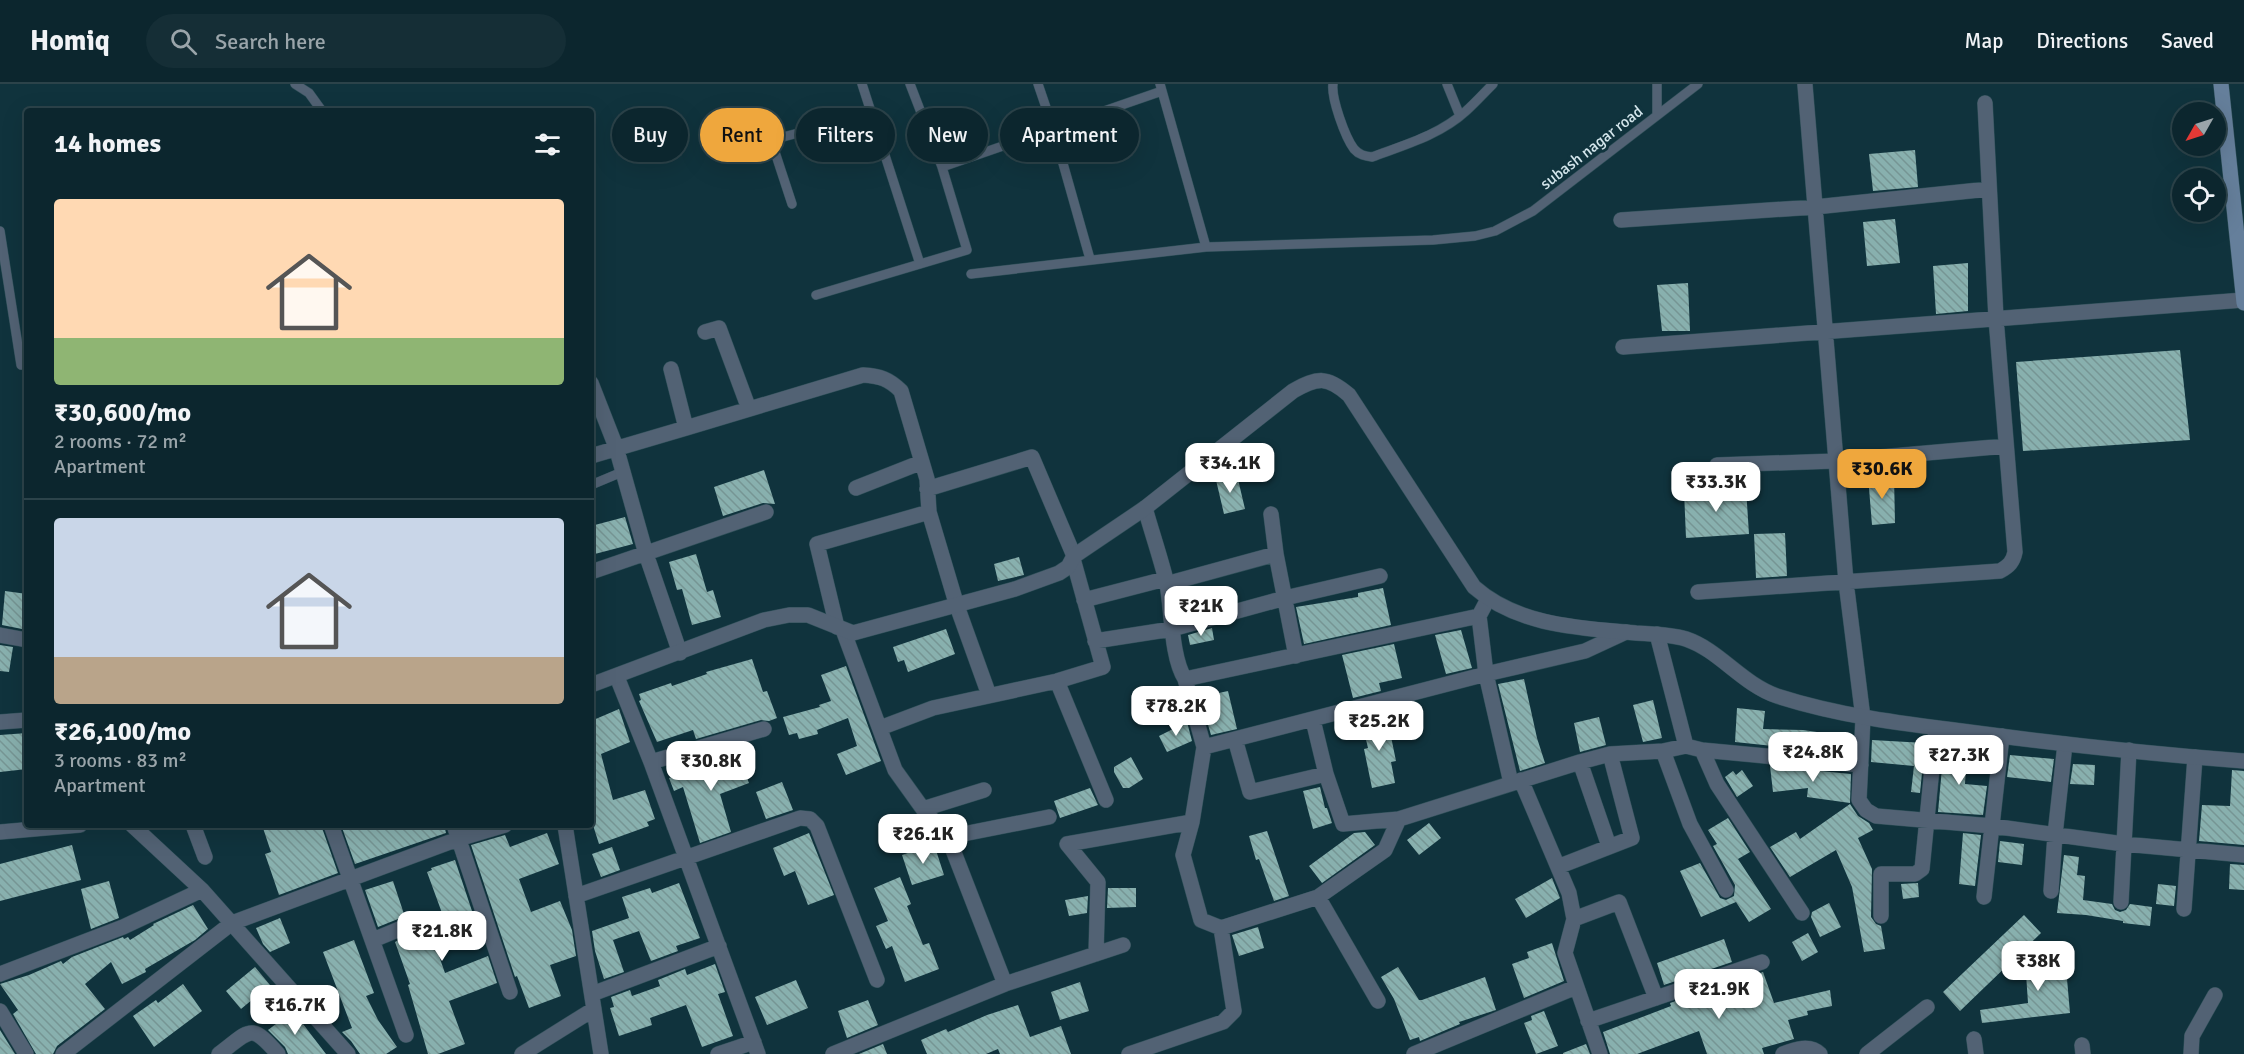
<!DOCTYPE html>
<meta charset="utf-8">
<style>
:root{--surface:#0c262e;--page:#152e36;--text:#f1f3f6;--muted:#9aa5aa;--line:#2c434a;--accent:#efa73d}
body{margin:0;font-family:Signika,sans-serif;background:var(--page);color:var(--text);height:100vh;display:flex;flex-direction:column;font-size:22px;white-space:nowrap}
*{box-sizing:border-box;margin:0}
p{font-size:20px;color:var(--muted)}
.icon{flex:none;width:33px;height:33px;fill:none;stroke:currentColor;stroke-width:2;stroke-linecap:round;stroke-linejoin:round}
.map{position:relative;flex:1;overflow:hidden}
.side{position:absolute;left:24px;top:24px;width:570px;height:720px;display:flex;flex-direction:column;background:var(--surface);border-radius:6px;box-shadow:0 6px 24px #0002,0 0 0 2px var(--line)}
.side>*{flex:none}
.banner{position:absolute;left:612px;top:24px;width:570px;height:54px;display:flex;gap:12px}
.needle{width:39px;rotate:231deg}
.controls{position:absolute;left:2172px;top:18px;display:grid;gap:12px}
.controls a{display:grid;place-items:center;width:54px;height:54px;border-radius:50%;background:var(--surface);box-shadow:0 6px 24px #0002,0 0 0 2px var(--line);font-size:30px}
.price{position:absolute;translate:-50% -51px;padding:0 14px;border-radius:12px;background:#fff;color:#222;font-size:20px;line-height:39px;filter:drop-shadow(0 2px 3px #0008)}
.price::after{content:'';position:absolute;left:50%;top:36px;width:18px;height:14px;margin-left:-9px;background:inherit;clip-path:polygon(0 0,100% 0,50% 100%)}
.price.active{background:var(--accent);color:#111}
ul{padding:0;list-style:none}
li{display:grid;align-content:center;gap:12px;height:318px;padding:0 30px}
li+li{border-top:2px solid var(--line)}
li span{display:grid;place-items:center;height:186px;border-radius:6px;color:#555}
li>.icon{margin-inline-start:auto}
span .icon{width:108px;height:108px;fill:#fffc;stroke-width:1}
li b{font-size:26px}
h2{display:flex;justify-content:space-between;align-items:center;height:72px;padding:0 30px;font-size:26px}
.chip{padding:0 21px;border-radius:27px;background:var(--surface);box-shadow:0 6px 24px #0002,0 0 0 2px var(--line);font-size:21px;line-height:54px}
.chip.active{background:var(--accent);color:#111}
header{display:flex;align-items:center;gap:36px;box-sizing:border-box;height:84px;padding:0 30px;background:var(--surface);border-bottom:2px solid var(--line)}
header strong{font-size:28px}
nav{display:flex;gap:33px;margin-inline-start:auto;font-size:21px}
.search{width:420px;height:54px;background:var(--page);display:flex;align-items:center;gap:15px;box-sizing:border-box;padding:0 21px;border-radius:33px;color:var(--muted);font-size:22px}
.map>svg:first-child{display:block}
.building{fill:url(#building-back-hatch)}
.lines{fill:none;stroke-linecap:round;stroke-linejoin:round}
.service-casing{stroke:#2f5059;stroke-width:10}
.minor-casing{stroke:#2f5059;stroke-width:16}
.tertiary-casing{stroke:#2f5059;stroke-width:16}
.secondary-casing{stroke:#2f5059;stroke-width:16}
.service{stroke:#526274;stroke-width:9}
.minor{stroke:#526274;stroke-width:15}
.tertiary{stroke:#526274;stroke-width:15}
.secondary{stroke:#657f9b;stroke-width:15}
.labels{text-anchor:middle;stroke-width:6;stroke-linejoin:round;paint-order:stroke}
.street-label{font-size:16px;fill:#d4e6ec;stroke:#10333d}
</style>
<header>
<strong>Homiq</strong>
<div class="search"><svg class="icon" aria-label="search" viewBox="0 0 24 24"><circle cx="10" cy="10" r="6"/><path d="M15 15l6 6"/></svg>Search here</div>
<nav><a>Map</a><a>Directions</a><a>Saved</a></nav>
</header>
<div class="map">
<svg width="2244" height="970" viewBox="0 0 2244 970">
<defs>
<pattern id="building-back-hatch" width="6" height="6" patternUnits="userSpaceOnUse" patternTransform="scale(1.5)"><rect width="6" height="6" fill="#88b0ae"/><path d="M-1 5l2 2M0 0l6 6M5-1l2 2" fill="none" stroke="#769594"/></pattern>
</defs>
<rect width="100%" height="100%" fill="#10333d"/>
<path class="building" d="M1915,66L1918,103L1873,107L1869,70Z
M1895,135L1900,179L1867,182L1863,138Z
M1968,179V227L1936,230L1933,182Z
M1688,199L1690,247H1662L1657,201Z
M2180,266L2190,356L2023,367L2016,278Z
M764,386L775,420L763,419L723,432L714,403Z
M1237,391L1245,425L1224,430L1216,396Z
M1868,392H1894L1895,439L1872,441Z
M1746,404L1749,450L1686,454L1684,407Z
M625,433L633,460L591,471V442Z
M1785,449L1787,492L1756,494L1754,450Z
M696,470L707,508L713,506L721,533L692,541L682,505L677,506L669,478Z
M1019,473L1024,491L998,497L994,480Z
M1383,504L1391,541L1304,560L1296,523L1358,513V509Z
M5,507L27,510V546L2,541Z
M1212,544L1214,556L1190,561L1188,551Z
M946,545L955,570L908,588L904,576L898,578L893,563Z
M1461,546L1472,584L1446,590L1435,551Z
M1394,560L1402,594L1379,599L1381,607L1353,614L1342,571Z
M0,561L13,563L9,588L0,587Z
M752,575L763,608L767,607L777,634L769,637L761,636L696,655L693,646L657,658L639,617L641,616L639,610L671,599L672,602L707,590L706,588Z
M846,582L881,677L846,691L837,670L857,662L848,634L817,646L818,650L799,655L797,649L789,651L783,633L820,623L819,621L831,617L821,591Z
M1524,595L1537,654L1545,679L1520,687L1498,600Z
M1228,607L1237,645L1211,651L1200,613Z
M1653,616L1662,654L1643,658L1633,621Z
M1737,624L1765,627L1763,645L1803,646L1852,653L1851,670L1735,658Z
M619,625L630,658L601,670L613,716L645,706L655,735L647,738L649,742L599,760L591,735V637Z
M1387,633L1396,677L1391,678L1395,699L1372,704L1364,665L1368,664L1362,639Z
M1599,633L1606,661L1580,668L1574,639Z
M1187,638L1192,657L1167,668L1159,652Z
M27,649V685L0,688V651Z
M1872,656L1925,659L1920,709L1911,708L1914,682L1871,678Z
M1944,662L1967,666L1965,700L1987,702L1983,731L1938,728Z
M735,664L749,699L720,710L731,748L700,759L683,703L674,707L669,694L706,680L703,673Z
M2010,671L2054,675L2051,698L2007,693Z
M1131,673L1143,695L1129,704H1123L1114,688V683Z
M2073,680L2095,681L2094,701L2070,700Z
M1770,682L1851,690L1850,719L1807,713L1808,704L1773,708Z
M1742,686L1753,702L1737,713L1725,693L1733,687L1736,691Z
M2232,686L2244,687V761L2199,757L2202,721L2230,722Z
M782,698L793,726L766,735L756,708Z
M1320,703L1325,724H1327L1332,739L1313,745L1303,707Z
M1090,704L1098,721L1060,734L1054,717Z
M1850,720L1858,732L1869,739L1873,746L1858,754L1872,785L1871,833L1876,840L1881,842L1885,865L1864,868L1852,803L1836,766L1790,793L1770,763L1796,748L1800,755Z
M1728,734L1750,768L1738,775L1771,825L1749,838L1736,818L1701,833L1680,787L1700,779L1720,814L1726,816L1734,812L1735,801L1713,762L1717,760L1708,746Z
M1429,739L1441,754L1419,771L1407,756Z
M262,741H321L338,789L279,811L265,770L271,768Z
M341,741H444L446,749L355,780Z
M1267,747L1289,812L1274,817L1259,775L1256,776L1249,752Z
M1365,748L1375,761L1322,799L1309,782L1354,749Z
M547,749L559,780L519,795L531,828L560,817L572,846L576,872L550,881L561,912L529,924L517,892L515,893L471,761L505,751L510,763Z
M809,749L834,811L808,821L795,787L784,792L773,764Z
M1963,749L1981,751L1975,802L1959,800Z
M2000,757L2024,760L2022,781L1998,778Z
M934,760L944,791L912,801L902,771Z
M72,761L81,796L0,817V780Z
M612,763L620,786L601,793L592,770Z
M2064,771L2079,773L2077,791L2085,792L2083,816L2112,820L2115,826L2120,828L2126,826L2130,820L2152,823L2150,842L2123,839V837L2086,831L2057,829Z
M455,776L477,842L434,858L445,889L488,872L497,899L449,917L465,960L438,970H428L408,901L410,900L395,858L409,850L411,840L442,829L427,788L432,786L431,784Z
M2230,780L2244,781V806L2229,805Z
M900,793L911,820L907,822L923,861L929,859L939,885L905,898L892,862L886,865L876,842L888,837L874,804Z
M1552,794L1560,814L1526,834L1515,815Z
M109,797L119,834L91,845L81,805Z
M393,797L406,836L398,835L378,843L365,806Z
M679,799L700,854L676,862L678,867L651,877L639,847L613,856L624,888L604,895L595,867L592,847L629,834L622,813L650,804L652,809Z
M1918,799L1919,813L1903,815L1901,800Z
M2158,800L2176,802L2174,822L2156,820Z
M1108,804H1136V823L1107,824Z
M1088,812L1087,829L1069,832L1065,816Z
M1829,819L1841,843L1820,853L1811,833L1812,828Z
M193,821L208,845L195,856L145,885L146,888L122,900L111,878L85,900L105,925L57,962L53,970H36L13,930L18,926L0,900L29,891L61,877L63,880L72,873L123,853L124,855L128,853L130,856L154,841L153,840Z
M2024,831L2041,849L1960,927L1943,908Z
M280,834L290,859L270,868L263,860L256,844Z
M1258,843L1264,864L1239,872L1232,851Z
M1808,849L1818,868L1802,877L1792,858Z
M1724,855L1732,878L1664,901L1657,879Z
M354,856L374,909L366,912L378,936L397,963L386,970H360L351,957L342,948L352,944L323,868Z
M1552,859L1564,897L1524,914L1512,880L1529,874L1527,868Z
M2065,872L2070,929L1982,939L1980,926L2028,919L2025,875Z
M715,880L725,908L718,910L733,952L702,963L686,921L650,934L652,941L619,952L610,924L614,923L611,913L630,906L632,912L660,902L658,896L685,885L687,891Z
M255,883L270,901L241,925L226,907Z
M1398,883L1419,916H1422L1485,893L1496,926L1459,938L1460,940L1420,957L1419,953L1410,956L1394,915L1381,893Z
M1763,888L1774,919L1830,906L1832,922L1807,927L1808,931L1788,936L1794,955L1762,964L1764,970H1707L1699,947L1637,970H1610L1603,948L1671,922L1670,919Z
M796,896L808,924L767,941L755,913Z
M1080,898L1089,927L1060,936L1051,908Z
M183,900L202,927L154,963L133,932L156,916L158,919Z
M868,916L878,941L847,954L838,927Z
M1018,921L1030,953L1061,942L1071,970H1000L998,965L986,970H927L921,956L946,945L948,948L987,931Z
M293,927L326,970H288L285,963L268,946Z
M1544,927L1558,962L1536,970L1524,939L1532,936L1531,932Z
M0,946L15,970H0Z
M883,960L887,970H859Z
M1586,960L1590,970H1563V969Z"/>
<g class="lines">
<defs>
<path id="service" d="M295,0L309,9L322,27
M862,0L920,180
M1038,0L1053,44L1090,175
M1160,0L1206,163
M1333,0C1331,14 1345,53 1354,65C1359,71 1365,72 1372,73C1404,61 1440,51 1466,27C1475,19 1484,9 1493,0
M1447,0L1460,32
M1657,31V0
M942,83L1162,7
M792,120L773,62L779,54L872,30
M0,147L21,281L27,280
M971,190L1206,163L1433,156L1475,152L1495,147L1533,127L1698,0
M816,211L967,166L942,83L910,0
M591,401L622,388"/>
<path id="minor" d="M1805,1L1846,498L1863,634L1859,716L1866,726L1876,732L1992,742L2124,760L2244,771
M1621,136L1815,123L1989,105
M705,248L719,244L749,325
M1623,263L2244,216
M671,285L686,344L863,291C880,292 889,295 901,307L927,395L929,428L957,522L989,611
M591,299L616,363L646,470L680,569
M591,372L686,344
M1717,381L1835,377L2006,362
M856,404L922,378
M927,405L1032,373L1074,472
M1271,430L1276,470
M591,488L766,428
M1166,500L1276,470L1296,572
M1698,508L2000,487C2009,482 2013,478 2015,468L1996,234L1985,19
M1488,515L1479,532L1486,590L1511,699
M1084,516L1165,495
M837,543L817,460L929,428
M843,546L895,686L923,725L948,753L1005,900
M1657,550L1686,662
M0,551L27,556
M1095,557L1172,545L1285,514L1380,492
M617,593L651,678L758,970
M1185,595L1479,532
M1057,597L1106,716
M1313,636L1326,690L1343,740L1399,735
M0,638L27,636
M880,644L933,624L1057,597L1103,583L1073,475
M1235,655L1250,708L1326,690
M1204,663L1486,590L1585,567L1626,548
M1702,666L1717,700L1802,829
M1663,667L1690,740L1726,806
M651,678L764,645
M1580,678L1609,762
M1521,696L1569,809L1574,835L1565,869L1600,970
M923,725L984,706
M132,741L202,806L348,970
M193,741L205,773
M331,741L406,951
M454,741L510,908
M565,741L601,970
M948,753L1049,733
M1560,782L1632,754L1610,670
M2051,807L2055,751L2065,660
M576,812L800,734L810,735L817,742L877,896
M1318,813L1378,917
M1984,813L2002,652
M2121,818L2129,666
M2184,825L2195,673
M1881,832V790H1915L1922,785L1936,644
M1574,835L1619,818L1656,914
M1221,844L1318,813L1385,766L1399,735L1580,678L1610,670L1663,667L1686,662L1702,666L1861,681
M373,856L402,844
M1096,870L1098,798L1067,760L1192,738
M0,890L123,843L202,806
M592,910L719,862
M0,927L26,970
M1588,937L1762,878
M1974,955L1976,970
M2082,961L2083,970
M63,970L232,839L458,755L505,741
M219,970C251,946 250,938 278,970
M522,970L594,925
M718,970L754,958
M833,970L1005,900L1123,861
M1129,970L1223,938L1234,927L1221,844L1201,836L1183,771L1192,738L1204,663L1185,595C1171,573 1172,527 1167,500C1161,475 1152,449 1145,424
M1414,970L1576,903
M1783,970C1795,965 1810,960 1820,970
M1867,970L1927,923
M2191,970L2192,952L2215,911"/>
<path id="tertiary" d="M591,601L764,536L789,531H808L853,549L1015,505L1059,489L1068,483L1074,472L1145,424L1293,307C1318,293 1327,292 1349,311L1474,503C1518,542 1580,544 1636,549C1652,550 1670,550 1686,555C1719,566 1742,600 1777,612C1839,632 1905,640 1969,648C2060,660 2152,670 2244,677
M0,748L80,741"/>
<path id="secondary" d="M2221,0L2244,219"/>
</defs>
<use href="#service" class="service-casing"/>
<use href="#minor" class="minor-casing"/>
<use href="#tertiary" class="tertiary-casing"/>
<use href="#secondary" class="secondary-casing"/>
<use href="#service" class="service"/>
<use href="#minor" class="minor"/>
<use href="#tertiary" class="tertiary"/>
<use href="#secondary" class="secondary"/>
</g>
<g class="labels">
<g class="street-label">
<text transform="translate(1591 63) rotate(-38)" y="6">subash nagar road</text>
</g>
</g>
</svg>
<div class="controls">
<a><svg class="needle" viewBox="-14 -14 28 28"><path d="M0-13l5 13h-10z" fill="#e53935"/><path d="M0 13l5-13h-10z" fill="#9aa5aa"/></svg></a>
<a><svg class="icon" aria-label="locate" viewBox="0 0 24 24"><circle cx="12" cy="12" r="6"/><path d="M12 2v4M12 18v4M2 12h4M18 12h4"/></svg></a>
</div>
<b class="price" style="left:1230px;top:410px">₹34.1K</b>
<b class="price active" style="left:1882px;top:416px">₹30.6K</b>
<b class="price" style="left:1716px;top:429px">₹33.3K</b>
<b class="price" style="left:1201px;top:553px">₹21K</b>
<b class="price" style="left:1176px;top:653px">₹78.2K</b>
<b class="price" style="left:1379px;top:668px">₹25.2K</b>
<b class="price" style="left:1813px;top:699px">₹24.8K</b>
<b class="price" style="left:1959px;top:702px">₹27.3K</b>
<b class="price" style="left:711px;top:708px">₹30.8K</b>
<b class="price" style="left:923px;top:781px">₹26.1K</b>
<b class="price" style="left:442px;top:878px">₹21.8K</b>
<b class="price" style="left:2038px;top:908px">₹38K</b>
<b class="price" style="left:1719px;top:936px">₹21.9K</b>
<b class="price" style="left:295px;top:952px">₹16.7K</b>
<div class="banner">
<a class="chip">Buy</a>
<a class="chip active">Rent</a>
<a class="chip">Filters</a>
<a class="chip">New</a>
<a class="chip">Apartment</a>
</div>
<section class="side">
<h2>14 homes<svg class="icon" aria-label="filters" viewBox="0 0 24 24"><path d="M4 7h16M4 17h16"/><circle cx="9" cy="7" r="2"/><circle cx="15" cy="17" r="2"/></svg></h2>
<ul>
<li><span style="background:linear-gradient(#ffd9b3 75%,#8fb573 0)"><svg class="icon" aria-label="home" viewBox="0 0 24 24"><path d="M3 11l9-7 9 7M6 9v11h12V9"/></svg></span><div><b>₹30,600/mo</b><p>2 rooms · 72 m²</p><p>Apartment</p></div></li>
<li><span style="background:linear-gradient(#c9d6e8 75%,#b9a48a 0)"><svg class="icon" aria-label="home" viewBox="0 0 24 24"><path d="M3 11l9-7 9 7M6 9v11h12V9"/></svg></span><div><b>₹26,100/mo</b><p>3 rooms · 83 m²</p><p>Apartment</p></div></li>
</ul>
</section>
</div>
